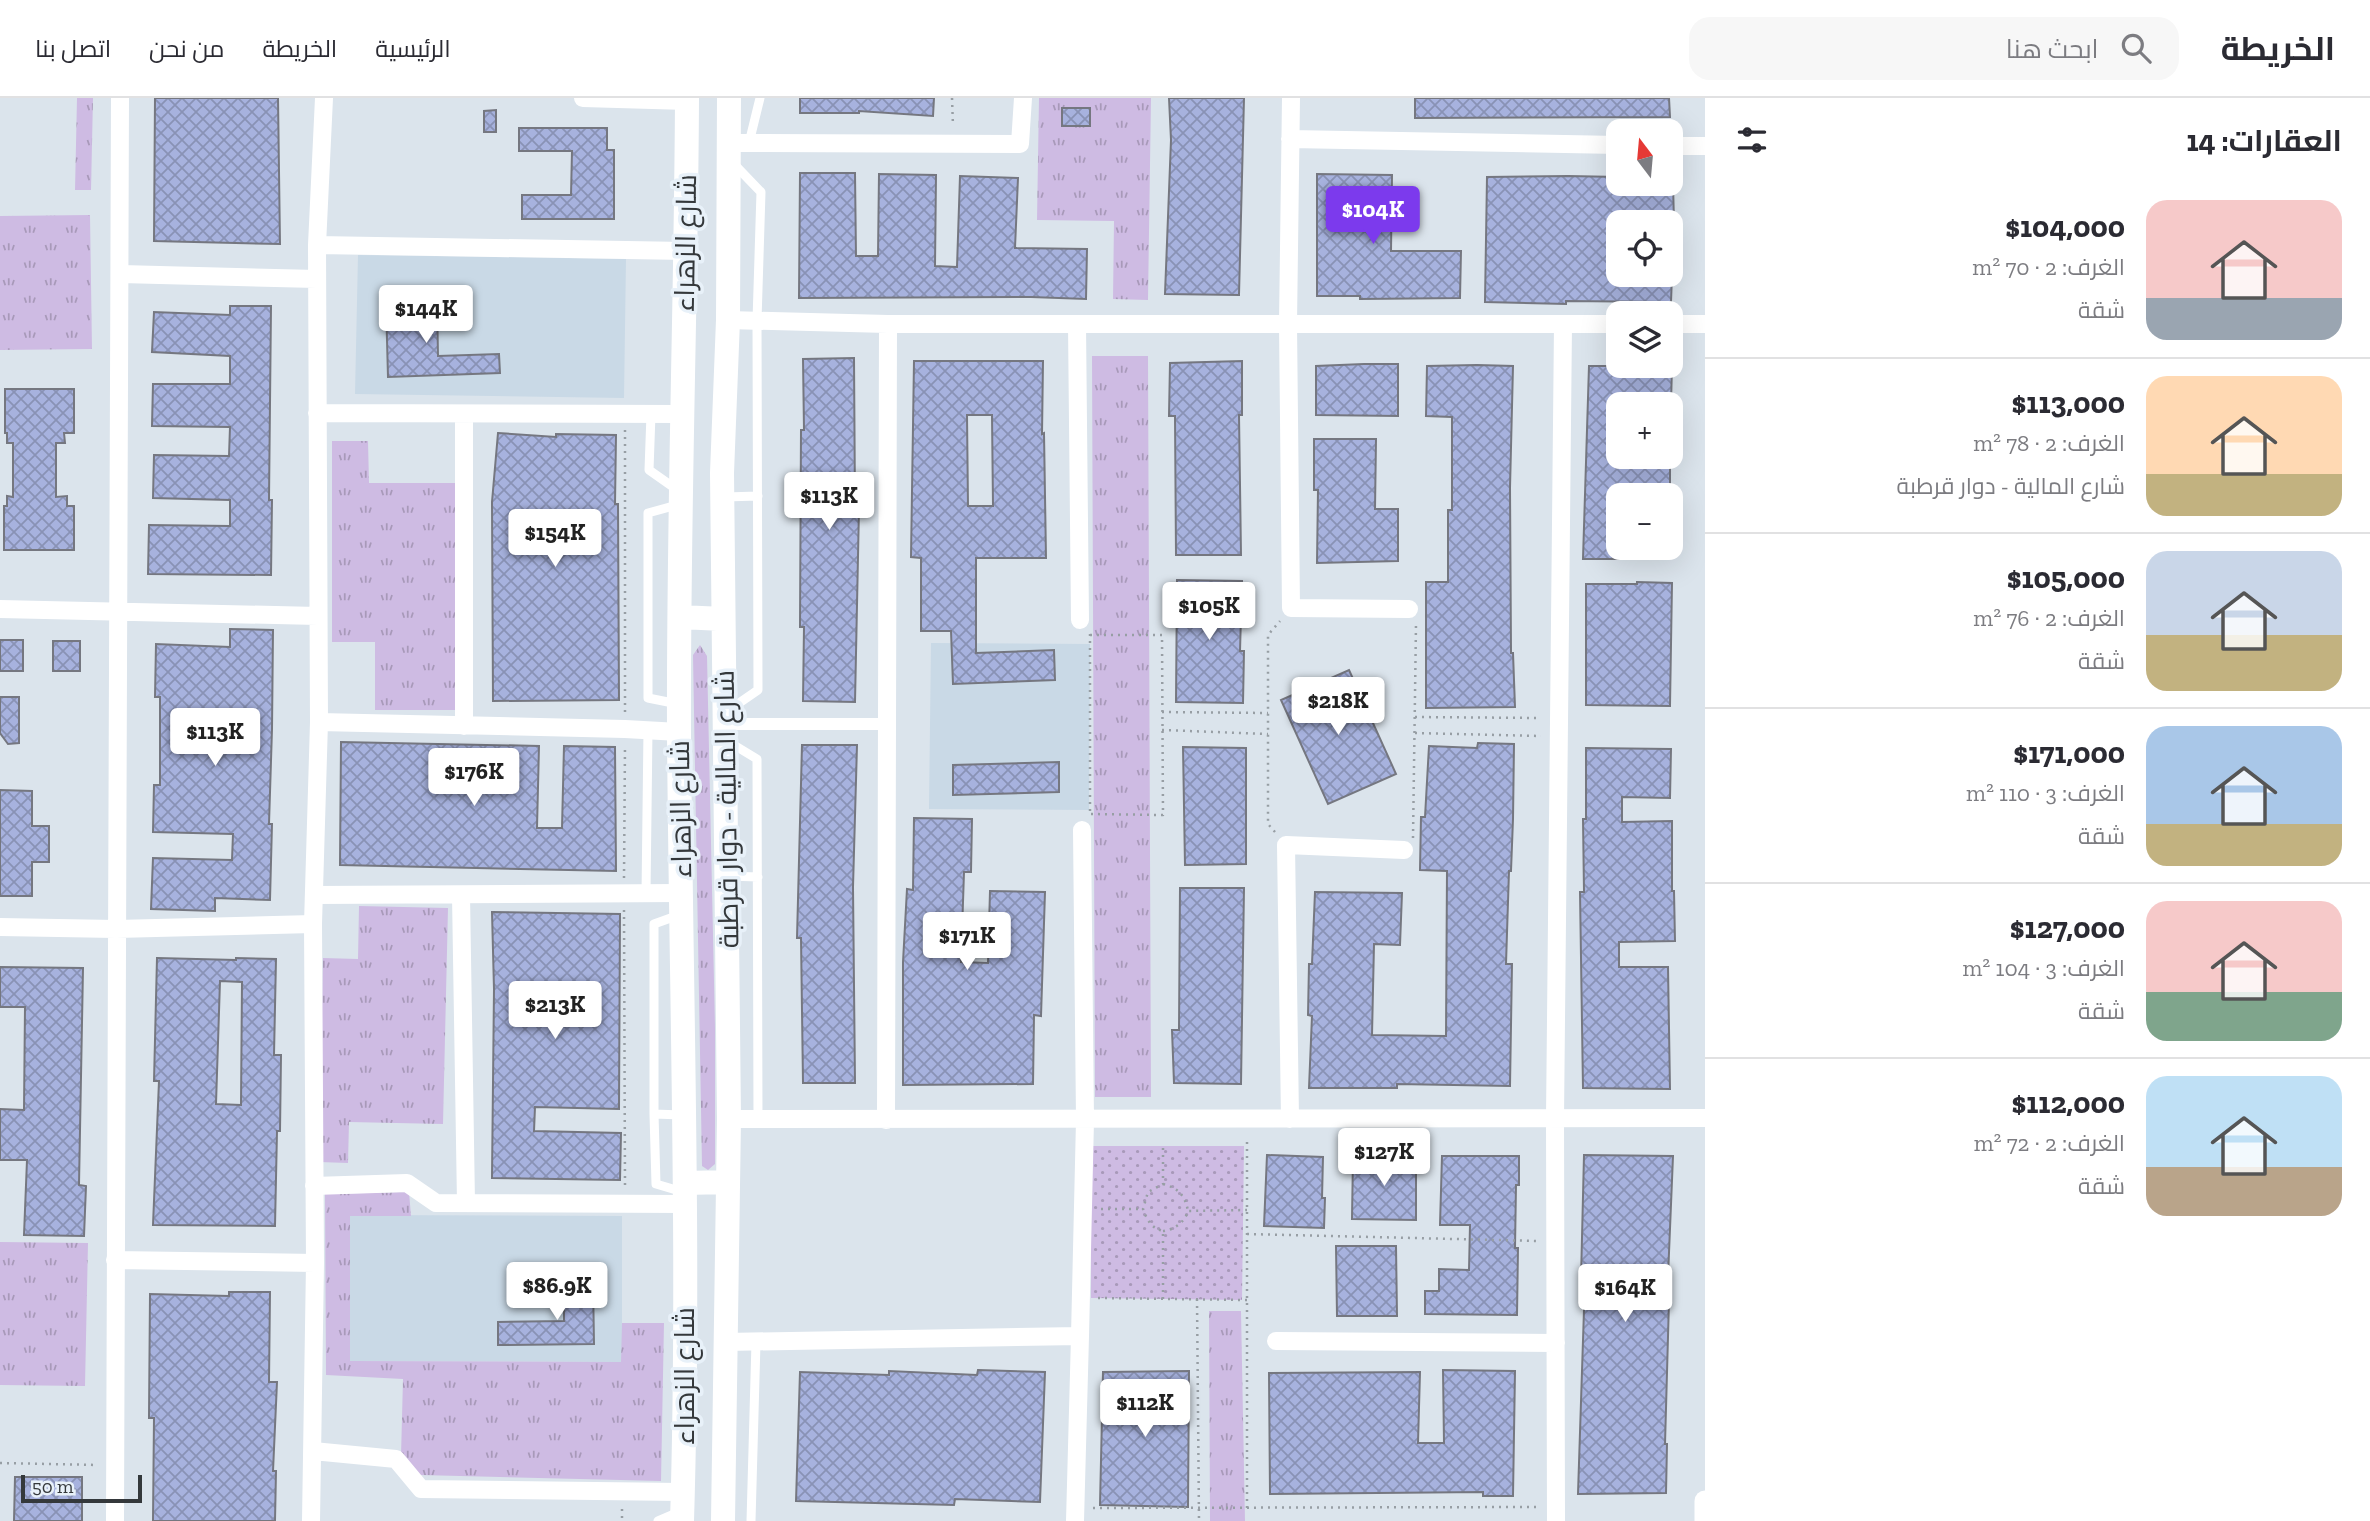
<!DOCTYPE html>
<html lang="ar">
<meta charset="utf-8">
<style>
:root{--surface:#fff;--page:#f7f7f7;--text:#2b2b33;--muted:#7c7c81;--line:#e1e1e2;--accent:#7c3aed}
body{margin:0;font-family:"Zilla Slab",Cairo,serif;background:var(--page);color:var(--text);direction:rtl;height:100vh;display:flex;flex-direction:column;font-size:26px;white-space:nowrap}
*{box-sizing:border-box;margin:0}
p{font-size:23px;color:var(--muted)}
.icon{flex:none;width:38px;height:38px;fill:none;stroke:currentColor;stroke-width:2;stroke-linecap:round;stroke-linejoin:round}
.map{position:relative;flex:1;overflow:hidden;direction:ltr}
.panel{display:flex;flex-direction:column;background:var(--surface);width:665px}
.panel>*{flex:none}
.needle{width:46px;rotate:344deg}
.fabs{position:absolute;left:1606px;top:21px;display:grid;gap:14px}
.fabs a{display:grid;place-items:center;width:77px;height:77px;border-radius:14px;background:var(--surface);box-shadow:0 7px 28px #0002;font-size:35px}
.scale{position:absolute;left:21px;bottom:18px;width:121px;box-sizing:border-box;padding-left:7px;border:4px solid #34383b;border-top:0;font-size:19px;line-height:24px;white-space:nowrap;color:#34383b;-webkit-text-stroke:5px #e8f1f9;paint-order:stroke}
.price{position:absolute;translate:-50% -60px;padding:0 16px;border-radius:7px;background:#fff;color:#222;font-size:23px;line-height:46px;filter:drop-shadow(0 2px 4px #0008)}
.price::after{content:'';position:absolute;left:50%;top:42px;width:21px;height:16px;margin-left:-10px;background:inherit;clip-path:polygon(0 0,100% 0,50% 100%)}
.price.selected{background:var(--accent);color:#fff}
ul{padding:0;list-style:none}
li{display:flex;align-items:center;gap:21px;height:175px;padding:0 28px}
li+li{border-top:2px solid var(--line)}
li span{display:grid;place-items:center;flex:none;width:196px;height:140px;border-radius:21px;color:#555}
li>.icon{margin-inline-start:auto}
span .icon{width:84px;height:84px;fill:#fffc;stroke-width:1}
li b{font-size:30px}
h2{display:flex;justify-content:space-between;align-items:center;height:84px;padding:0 28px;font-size:30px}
header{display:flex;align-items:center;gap:42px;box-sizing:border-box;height:98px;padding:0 35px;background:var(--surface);border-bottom:2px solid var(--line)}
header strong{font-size:33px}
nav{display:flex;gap:38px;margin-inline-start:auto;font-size:24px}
.search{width:490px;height:63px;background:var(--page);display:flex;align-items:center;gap:18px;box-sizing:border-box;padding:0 24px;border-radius:21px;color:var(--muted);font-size:26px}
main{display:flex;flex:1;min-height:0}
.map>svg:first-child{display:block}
.built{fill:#c9d9e6}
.grass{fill:url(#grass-tufts)}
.garden{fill:url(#garden-dots)}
.building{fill:url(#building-cross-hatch);stroke:#757780;stroke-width:2;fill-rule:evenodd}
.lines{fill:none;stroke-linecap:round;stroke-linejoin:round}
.path{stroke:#979ea4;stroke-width:2.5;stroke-dasharray:2 5;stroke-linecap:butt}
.service{stroke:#fff;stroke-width:9}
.pedestrian{stroke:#fff;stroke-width:12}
.minor{stroke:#fff;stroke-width:18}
.tertiary{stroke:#fff;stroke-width:21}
.secondary{stroke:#fff;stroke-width:24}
.labels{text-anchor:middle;stroke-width:7;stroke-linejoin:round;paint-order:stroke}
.street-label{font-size:28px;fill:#34383b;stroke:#e8f1f9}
</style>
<header>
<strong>الخريطة</strong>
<div class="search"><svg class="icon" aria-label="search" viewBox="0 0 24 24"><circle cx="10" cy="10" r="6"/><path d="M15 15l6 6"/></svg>ابحث هنا</div>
<nav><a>الرئيسية</a><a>الخريطة</a><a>من نحن</a><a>اتصل بنا</a></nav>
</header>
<main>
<section class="panel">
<h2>العقارات: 14<svg class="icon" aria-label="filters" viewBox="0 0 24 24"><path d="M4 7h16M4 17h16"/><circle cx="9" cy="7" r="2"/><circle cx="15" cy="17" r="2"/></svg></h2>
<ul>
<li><span style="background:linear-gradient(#f6c9c9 70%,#9aa5b1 0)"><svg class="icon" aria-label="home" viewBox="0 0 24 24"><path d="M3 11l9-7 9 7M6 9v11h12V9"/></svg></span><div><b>$104,000</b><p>الغرف: 2 · 70 m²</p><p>شقة</p></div></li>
<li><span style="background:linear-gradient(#ffd9b3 70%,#c2b280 0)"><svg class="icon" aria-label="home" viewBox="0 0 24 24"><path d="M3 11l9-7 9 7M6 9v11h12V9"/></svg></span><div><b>$113,000</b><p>الغرف: 2 · 78 m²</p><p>شارع المالية - دوار قرطبة</p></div></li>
<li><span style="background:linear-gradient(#c9d6e8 60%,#c2b280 0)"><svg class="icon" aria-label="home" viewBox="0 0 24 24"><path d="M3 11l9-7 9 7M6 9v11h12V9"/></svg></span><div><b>$105,000</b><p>الغرف: 2 · 76 m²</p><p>شقة</p></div></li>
<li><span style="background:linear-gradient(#a9c7e8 70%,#c2b280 0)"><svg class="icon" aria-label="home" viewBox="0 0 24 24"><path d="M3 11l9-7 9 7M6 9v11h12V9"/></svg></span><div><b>$171,000</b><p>الغرف: 3 · 110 m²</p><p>شقة</p></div></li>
<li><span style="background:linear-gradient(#f6c9c9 65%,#7fa58c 0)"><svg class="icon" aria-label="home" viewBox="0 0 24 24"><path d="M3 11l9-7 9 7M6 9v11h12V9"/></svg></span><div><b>$127,000</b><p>الغرف: 3 · 104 m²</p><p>شقة</p></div></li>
<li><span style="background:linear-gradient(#bfe0f5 65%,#b9a48a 0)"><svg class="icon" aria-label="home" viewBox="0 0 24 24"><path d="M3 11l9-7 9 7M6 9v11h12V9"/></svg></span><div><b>$112,000</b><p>الغرف: 2 · 72 m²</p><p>شقة</p></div></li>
</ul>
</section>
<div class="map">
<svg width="1705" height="1423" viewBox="0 0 1705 1423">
<defs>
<pattern id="grass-tufts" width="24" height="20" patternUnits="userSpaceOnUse" patternTransform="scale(1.75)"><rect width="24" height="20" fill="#cebbe3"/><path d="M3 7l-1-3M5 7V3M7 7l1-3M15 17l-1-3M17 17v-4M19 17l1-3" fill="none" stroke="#a899b9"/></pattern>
<pattern id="garden-dots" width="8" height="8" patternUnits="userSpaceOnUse" patternTransform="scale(1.75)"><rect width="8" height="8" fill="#cebbe3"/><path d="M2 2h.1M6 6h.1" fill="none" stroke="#a899b9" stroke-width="1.8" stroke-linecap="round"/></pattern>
<pattern id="building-cross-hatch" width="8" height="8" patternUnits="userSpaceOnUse" patternTransform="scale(1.75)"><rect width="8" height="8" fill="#a7b2de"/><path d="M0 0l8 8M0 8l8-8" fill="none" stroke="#8992b5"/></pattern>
</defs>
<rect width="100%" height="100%" fill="#dbe4ec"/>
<path class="built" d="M358,157L626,161L624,300L355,296Z
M931,545L1090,546L1089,712L929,711Z
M350,1117L622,1118V1264L350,1263Z"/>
<path class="grass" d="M77,0H93L91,92H75Z
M1039,0H1151L1148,202L1113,201L1114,123L1037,122Z
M90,117L92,251L0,252V118Z
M1092,258H1148L1151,999H1095Z
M332,343H368L369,385H457V612H375V544H332Z
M700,547L707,558L715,930V1066L708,1072L702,1068L693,557Z
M359,808L448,810L443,1026L349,1024L348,1065L319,1064L323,860L358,861Z
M409,1094L411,1118H350V1263L621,1264L622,1225H664L661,1383L420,1377L401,1358L403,1281L326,1277L325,1096Z
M0,1144L88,1145L85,1288L0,1287Z
M1209,1213H1241L1245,1423H1210Z"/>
<path class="garden" d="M1091,1048H1244L1242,1202L1091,1200Z"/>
<path class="building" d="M155,0H278L280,146L154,143Z
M800,0H934L933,18L859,13V15H800Z
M1169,0H1244L1239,197L1165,196L1171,42Z
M1415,0H1669L1670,19L1415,20Z
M1062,10H1090V28H1062Z
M496,12V34H484V13Z
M519,30H607V52H614V121H522V97H571L572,53H519Z
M800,75H855L856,158H878L879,76L936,77L935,168L957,169L960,78L1018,80L1015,150L1087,151L1086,201L1031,199L799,200Z
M1317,76L1392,77L1391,153H1461L1460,200L1360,201V198H1317Z
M1568,78L1619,79V86H1673L1674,124H1619V177H1672L1671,204L1566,203V206L1485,204L1487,79Z
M437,203L438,258L499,256L500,275L388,279L386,205Z
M230,208H271L269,402H272L271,477L148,476L149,427L230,428V402L153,400L154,357L229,358L230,329L152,328L153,286H230V258L152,254L154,214L230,217Z
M854,260L855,410H859L855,604L803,603L804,529H800L801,332H804L803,261Z
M914,263H1043L1042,336L1044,335L1046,460H976V555L1054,552L1055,582L953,586L951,533H921V460L911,459ZM967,317H992L993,408H968Z
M1242,263V317H1239L1241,457H1176L1175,318H1169L1170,265Z
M1364,266H1398V318L1316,317V268Z
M1477,267L1513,268L1510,390L1511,555H1513L1515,609L1426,610V484H1448V412H1452V319L1426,318L1427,268Z
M1589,268H1672L1671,306H1619V359H1670V389L1624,388V390H1619V461H1583Z
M5,291H74V335H64L65,345H56V399L67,398V408H74V452H4V408H7V398L13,399V345H7V335H5Z
M498,335L556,339V336L616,337L615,406H618L619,602L493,603L492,404Z
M1314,341H1376L1375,411H1398V463L1317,465L1318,392H1314Z
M1177,482L1242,483L1240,553H1244L1243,605L1176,604Z
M1637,484L1672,485L1670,608L1586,607V486H1637Z
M230,531L273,532L272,631L269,726H272L270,802L215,800V813L151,811L153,760L232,762L233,736L153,734L154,687H160V599H155L156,546L230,549Z
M0,542H23V573H0Z
M53,543H80V573H53Z
M1349,572L1396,676L1328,706L1281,602Z
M0,599H19V645L8,646L0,635Z
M341,644L539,648L537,730H562L564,648L615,649L616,773L340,767Z
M1478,645L1514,646L1513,721L1511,773H1509L1506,866H1512L1510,988L1397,986V990H1309L1312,918L1308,917L1309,866H1312L1315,794L1402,795L1400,847L1374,846L1372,937L1446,938L1447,773L1420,772L1421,719H1425L1429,648L1477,650Z
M802,647H857L853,789L855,985H803L801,840H797Z
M1183,649L1246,650V766L1185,767Z
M1586,650L1671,651L1670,700L1622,699V724L1672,723V793H1674L1675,843L1619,844V869H1668L1670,991L1583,990L1580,794H1584L1583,721H1586Z
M1059,664V694L953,697V667Z
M0,692L32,693V728H49V764H32V798H0Z
M914,720L972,721L971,774H964L961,864L988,865L990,793L1045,794L1041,918L1034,917L1033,986L903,987V864L907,791L913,792Z
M1180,790H1244L1241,986L1174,985L1172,932H1179Z
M492,814L620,816L619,1011L535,1009L534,1033L621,1035L620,1082L492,1080L494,891Z
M157,860L236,862V860L276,861L274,957H281L280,1033H277L275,1128L153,1127L159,983H154ZM220,883L242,884L241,1007L216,1006Z
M0,869L83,870L79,1087L86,1088L84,1138L24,1137L27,1062H0V1011L24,1012L25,909H0Z
M1267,1057L1323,1059L1322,1100H1325L1324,1130L1264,1128Z
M1584,1057L1673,1058L1667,1203H1669L1665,1346H1667L1666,1395L1578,1396L1585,1181H1581Z
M1442,1058H1519V1087H1516L1515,1150H1518L1517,1217L1425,1216V1193H1439V1171L1469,1172L1470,1127H1440Z
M1353,1059H1416V1122L1352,1121Z
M1336,1148H1396L1397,1218H1337Z
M593,1183L594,1246L498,1247V1224L564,1223V1184Z
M229,1194H270L269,1284H277L273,1373H276L275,1423H153L154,1320H149L150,1196L229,1198Z
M978,1272L1045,1274L1040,1404L955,1401L954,1407L796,1403L800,1274L889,1277V1273L977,1277Z
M1443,1272L1515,1273L1513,1398H1483V1394L1270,1396L1269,1275L1420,1274L1418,1345H1444Z
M1189,1273L1188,1409L1100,1407L1103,1274Z
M15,1379H82V1423H14Z"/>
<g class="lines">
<path class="path" d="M952,0L953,28
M625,332V616
M1090,536V715
M1090,537H1162L1163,717L1090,716
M1162,614L1268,615
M1415,619L1541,620
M1162,632L1268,636
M1415,635L1541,638
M1275,734L1268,726V537L1280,523
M1413,740L1416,526
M624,780L625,647
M624,812L625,1088
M1163,1086C1178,1090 1185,1097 1188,1113
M1101,1111H1143
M1163,1133C1174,1132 1185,1124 1188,1113L1247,1112
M1247,1136L1538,1143
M1098,1200L1247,1202
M1163,1201V1133C1151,1130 1147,1122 1143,1111L1148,1094L1163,1086V1048
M1197,1201L1199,1423
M0,1365L98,1367
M1093,1410L1538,1409
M1247,1410V1039
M622,1411V1423"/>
<path class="service" d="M749,45L760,0
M651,316L649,372L676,391
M725,399L758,398
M677,407L648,415V600L678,606
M729,612L758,592L757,223L761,94L733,65
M729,644L757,661L758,1021
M728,778L758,779
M646,796L648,632
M679,817L654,826V1016L682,1017
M654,1016L656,1086L683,1094
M658,1423L679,1414
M751,1423L756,1244"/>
<path class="pedestrian" d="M725,626H887"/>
<path class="minor" d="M583,0L687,3
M1291,0L1288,226L1291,510L1409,511
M1290,41L1619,47
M729,45L1020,46L1023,0
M1671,48H1705
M317,147L686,153
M121,176L317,181
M728,222L888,226H1619
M1077,226L1080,522
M1671,226H1705
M317,315L681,316
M464,317V628
M0,511L318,518
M319,624L625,631L679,634
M314,797L681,795
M461,797L466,1105
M0,829L116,831L313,826
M729,1021L1705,1020
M1290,1021L1286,747L1404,752
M886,1022L888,226
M314,1088L407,1085L436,1105L685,1106
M115,1162L315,1165
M1276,1243L1556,1245
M726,1244L1080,1238L1085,1022L1082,732
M313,1353L396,1361L421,1391L683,1394
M115,1423L120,0
M311,1423L315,1165L313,826L319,624L317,147L324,0
M1075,1423L1080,1238
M1556,1423L1555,1021L1563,226"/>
<path class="tertiary" d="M1705,1423V1403"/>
<path class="secondary" d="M680,519L723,521
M685,1085L728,1084
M682,1423C690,1161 681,898 679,636C678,424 686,212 687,0
M723,1423L729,1021L722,375L728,222L729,0"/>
</g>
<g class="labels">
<g class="street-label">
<text transform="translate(685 145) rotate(-89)" y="10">شارع الزهراء</text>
<text transform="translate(680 711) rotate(-91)" y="10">شارع الزهراء</text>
<text transform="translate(726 711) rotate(-91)" y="10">شارع المالية - دوار قرطبة</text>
<text transform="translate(684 1278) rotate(-90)" y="10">شارع الزهراء</text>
</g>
</g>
</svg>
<div class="fabs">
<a><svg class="needle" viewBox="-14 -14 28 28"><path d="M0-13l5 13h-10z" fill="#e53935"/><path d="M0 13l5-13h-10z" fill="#7c7c81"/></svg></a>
<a><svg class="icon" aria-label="locate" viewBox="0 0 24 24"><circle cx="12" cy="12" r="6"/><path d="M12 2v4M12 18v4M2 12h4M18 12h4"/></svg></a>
<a><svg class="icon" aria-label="layers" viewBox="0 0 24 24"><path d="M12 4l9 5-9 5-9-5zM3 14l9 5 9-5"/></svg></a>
<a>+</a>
<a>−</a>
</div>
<div class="scale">50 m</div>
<b class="price selected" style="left:1373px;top:148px">$104K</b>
<b class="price" style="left:426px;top:247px">$144K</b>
<b class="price" style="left:829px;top:434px">$113K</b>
<b class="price" style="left:555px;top:471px">$154K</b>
<b class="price" style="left:1209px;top:544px">$105K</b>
<b class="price" style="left:1338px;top:639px">$218K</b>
<b class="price" style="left:215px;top:670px">$113K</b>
<b class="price" style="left:474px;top:710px">$176K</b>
<b class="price" style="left:967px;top:874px">$171K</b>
<b class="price" style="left:555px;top:943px">$213K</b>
<b class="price" style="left:1384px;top:1090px">$127K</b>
<b class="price" style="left:557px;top:1224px">$86.9K</b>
<b class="price" style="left:1625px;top:1226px">$164K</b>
<b class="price" style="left:1145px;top:1341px">$112K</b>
</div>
</main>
